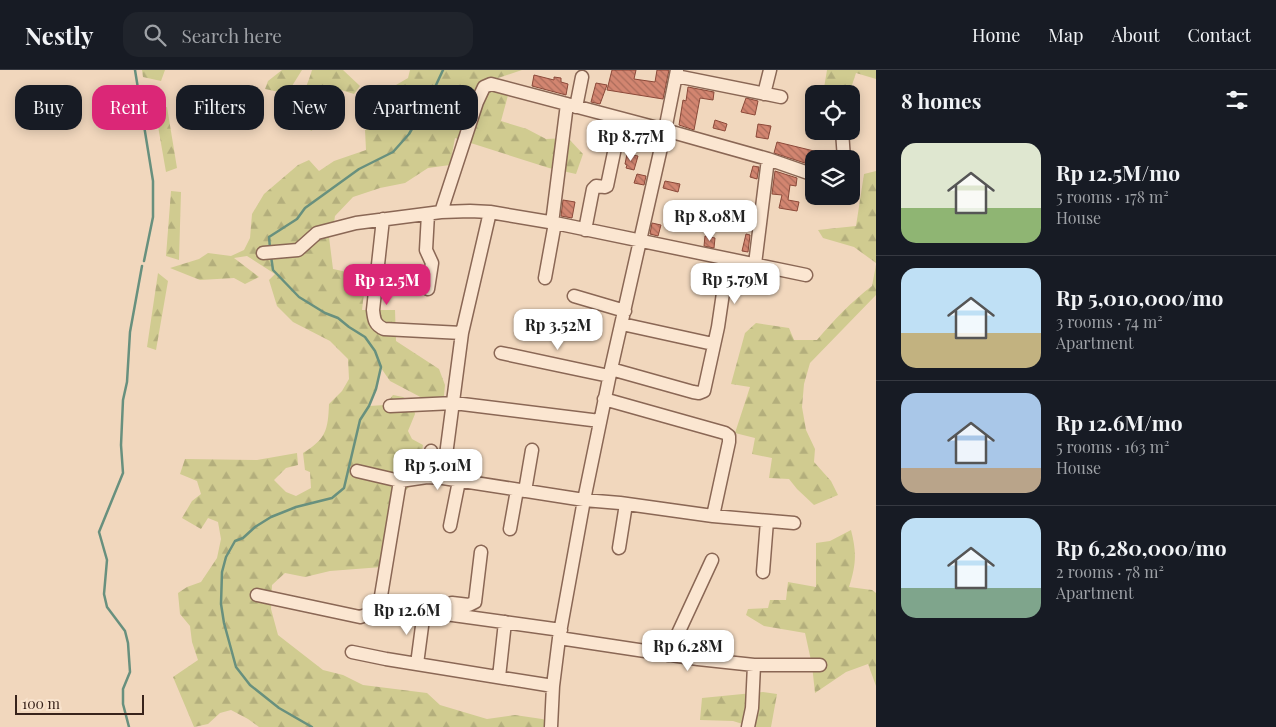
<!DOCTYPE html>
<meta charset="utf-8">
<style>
:root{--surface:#171b24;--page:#20242c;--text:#f1f3f6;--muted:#9ea1a6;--line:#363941;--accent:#db2777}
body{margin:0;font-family:"Playfair Display",serif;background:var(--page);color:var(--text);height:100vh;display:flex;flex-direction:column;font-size:19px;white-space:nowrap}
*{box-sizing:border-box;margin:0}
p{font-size:16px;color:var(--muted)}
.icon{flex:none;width:28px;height:28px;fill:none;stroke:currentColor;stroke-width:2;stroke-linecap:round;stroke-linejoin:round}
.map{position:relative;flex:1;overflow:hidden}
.details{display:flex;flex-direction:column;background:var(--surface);width:400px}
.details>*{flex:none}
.top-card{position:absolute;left:15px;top:15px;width:475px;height:45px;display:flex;gap:10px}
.controls{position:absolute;left:805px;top:15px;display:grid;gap:10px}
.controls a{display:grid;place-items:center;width:55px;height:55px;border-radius:10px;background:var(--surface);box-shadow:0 2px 12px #0003;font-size:25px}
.scale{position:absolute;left:15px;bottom:12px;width:129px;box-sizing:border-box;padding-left:5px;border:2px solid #38231b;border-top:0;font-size:14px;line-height:18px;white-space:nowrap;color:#38231b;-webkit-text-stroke:4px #f8e3cd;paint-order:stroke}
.price{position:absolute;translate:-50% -42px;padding:0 11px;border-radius:10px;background:#fff;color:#222;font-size:16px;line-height:32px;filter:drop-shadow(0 1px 2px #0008)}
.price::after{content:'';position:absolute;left:50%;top:30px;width:15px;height:11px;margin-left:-8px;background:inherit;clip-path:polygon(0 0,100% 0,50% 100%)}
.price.selected{background:var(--accent);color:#fff}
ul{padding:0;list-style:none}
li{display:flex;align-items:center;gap:15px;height:125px;padding:0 25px}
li+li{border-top:1px solid var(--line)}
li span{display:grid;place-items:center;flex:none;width:140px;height:100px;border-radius:15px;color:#555}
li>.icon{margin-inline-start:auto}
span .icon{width:60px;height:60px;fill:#fffc;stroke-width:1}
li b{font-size:21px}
h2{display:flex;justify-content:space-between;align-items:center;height:60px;padding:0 25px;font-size:21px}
.pill{padding:0 18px;border-radius:15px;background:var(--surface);box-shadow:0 2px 12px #0003;font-size:18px;line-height:45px}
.pill.selected{background:var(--accent);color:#fff}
header{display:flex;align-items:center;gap:30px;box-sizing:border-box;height:70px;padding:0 25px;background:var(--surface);border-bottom:1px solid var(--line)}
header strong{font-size:24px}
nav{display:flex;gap:28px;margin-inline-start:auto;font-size:18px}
.search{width:350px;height:45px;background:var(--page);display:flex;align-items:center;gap:12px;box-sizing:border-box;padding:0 18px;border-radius:15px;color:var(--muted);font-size:19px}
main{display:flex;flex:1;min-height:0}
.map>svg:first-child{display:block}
.forest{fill:url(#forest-firs)}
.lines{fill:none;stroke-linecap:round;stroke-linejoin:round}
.stream{stroke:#68907e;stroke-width:2.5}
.building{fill:url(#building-back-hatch);stroke:#8b4939}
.minor-casing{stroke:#8a6755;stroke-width:15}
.minor{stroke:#fbe6d1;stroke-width:12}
</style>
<header>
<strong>Nestly</strong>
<div class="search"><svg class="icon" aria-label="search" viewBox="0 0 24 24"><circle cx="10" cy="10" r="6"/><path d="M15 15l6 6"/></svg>Search here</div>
<nav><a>Home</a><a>Map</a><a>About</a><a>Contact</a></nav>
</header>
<main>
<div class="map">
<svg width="876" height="657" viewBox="0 0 876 657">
<defs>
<pattern id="forest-firs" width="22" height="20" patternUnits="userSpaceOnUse" patternTransform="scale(1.25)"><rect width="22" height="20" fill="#d0cb90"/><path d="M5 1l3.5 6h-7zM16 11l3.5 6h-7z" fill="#b3ae7c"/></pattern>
<pattern id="building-back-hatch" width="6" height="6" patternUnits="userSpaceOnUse" patternTransform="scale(1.25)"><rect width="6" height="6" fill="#d28570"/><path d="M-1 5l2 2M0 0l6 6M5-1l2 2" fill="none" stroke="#ab6c5b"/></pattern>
</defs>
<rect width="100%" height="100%" fill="#f1d7bd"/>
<path class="forest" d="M142,0H165L161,11L143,7Z
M282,0H302L292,16L284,23L265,19L268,11Z
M312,0H343L360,16L354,24L325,15L317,22L321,54L311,61C293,28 303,31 312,0Z
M410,0H522L483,13L510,18L501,51L527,59L546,69L568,68L583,84L576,104L549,98L455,68L450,95L428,98L405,113L380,118L353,127L335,146L333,160L328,159L333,199L366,206L362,240H395L396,271L439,299L445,315L443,336L428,331L390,311L381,298L376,319L369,336L385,335L393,325L403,327L413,333L415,344L408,361L412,369L423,375L417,409L401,425L382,497L330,501L305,507L285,503L272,515L271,539L278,565L323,600L343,605L363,615L427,623L440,635L487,649L515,645L542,649L558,654V657H259L248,649L231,640L220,643L208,654L194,657L173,607L198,590L192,572L190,556L180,544L178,523L187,517L201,512L217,488L221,469L218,452L208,448L201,459L182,448L192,431L201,424L197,411L180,404L185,389L257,390L297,383L298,395L286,398L274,410L286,422L296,426L311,418L310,402L305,400L303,383C326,369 328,360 329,334L342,321L349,309L348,289L330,271L293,252L277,236L269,210L275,204L247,186L234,188L259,207L245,214L234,208L200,210L170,198L199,189L208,183L231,186L244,180L250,168L252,144L264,124L298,95L309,90L319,101L334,91L366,80L365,60L394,47L391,34L396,15L408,8Z
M827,0H876V9L856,3L849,24H823Z
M167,37L177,98L166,102L155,39Z
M876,101V193L854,177L823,168L818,160L856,156L864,104Z
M171,121L181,122L179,190L166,186Z
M876,195V225L810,293L804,314L802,337L806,360L815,379L814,392L831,411L838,425L814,435L797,419L789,409L769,408L772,388L752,384L755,368L735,363L750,317L731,314L745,263L756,253L789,258L794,270H817C834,250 851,232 872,216Z
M158,203L168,211L156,280L147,277Z
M851,460C857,483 856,495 849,517L872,520L876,523V616L868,594L846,602L815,623L812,595L805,563L764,556L746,545L748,539L768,538L770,530H786L788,512L816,517V473L830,471Z
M763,622L777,624L771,657H752L733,651L700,650L702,628Z"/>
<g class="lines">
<path class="stream" d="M135,0L153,111V147L144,191
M270,178L269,167L297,149L305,138L359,99L393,82L409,64L430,28L443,0
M271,186L273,200L299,227L325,243L338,248L349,257L365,267L375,281L381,297L376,319L369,336L360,350L344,418L332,428L296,437L271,447L255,457L243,468L235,471L226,487L222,502L221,534L224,553L236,597L250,615L279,638L312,657
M129,657L123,634V619L130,602L128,573L125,561L107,537L104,524L107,490L99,462L123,403L121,375L123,330L127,312L130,262L142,196"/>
</g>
<path class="building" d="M612,0H636L634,9L655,12L657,0H669L663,29L607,20Z
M534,5L554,10V7L561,8V12L568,14L566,25L532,16Z
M596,13L607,15L600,34L591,32Z
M688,17L714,22L713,30L700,28L694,60L679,55L683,30L686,31Z
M746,28L758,31L755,45L741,42Z
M715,50L727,54L725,61L713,58Z
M758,54L771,56L768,69L756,67Z
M777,72L814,81L811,95L774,83Z
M627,84L638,86L634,100L626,98L627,95L625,94Z
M753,96L759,97L757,109L750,107Z
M775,101L797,108L796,116L790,115L788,130L799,132L797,141L779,138L782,125L772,124Z
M637,104L646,106L644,115L634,113Z
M665,111L680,114L678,122L663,118Z
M563,130L575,132L572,148L561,146Z
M652,153L661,155L658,166L650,164Z
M746,164L750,165L748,182L742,181Z
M705,166L715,168L714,178L704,176Z"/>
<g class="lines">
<defs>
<path id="minor" d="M676,6L781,27
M764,24L770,0
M576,37L582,7
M842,61L844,89
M441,142L477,32L484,17L491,14L665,60L768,89L814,105
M383,149L373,240C374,250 375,255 384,259L462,263
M552,153L567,34
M585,160L593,119L596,116L605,117L607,116L621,49
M263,183L298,180L317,163L356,153L441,142L470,141L490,142L555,153L806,205
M755,194L768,89
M545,208L555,153
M428,219L432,193L426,180L428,144
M574,226L625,241
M622,254L713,274
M501,283L609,306
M611,299L693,322L699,323L704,321L718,257L728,189
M604,329L725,363L729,366V372L713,446
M390,336L454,333L600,351
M357,401L400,411
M427,407L431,381
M443,408L462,263L490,142
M525,421L532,380
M450,456L459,411
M510,459L517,420
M619,478L626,434
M763,502L767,451
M257,525L360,547L376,542L379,538L400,411L427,407L443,408L584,430L620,433L713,446L794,453
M379,538L424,541L561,560
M449,544L452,533L469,535L475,532L481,482
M559,568L698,589L754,595H820
M352,582L386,589L553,616
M668,585L712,490
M417,594L424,541
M499,607L505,552
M551,657L553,616L559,568L584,430L611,299L665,60L677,0
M748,657L752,638L754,595"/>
</defs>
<use href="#minor" class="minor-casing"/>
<use href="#minor" class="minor"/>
</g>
</svg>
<div class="controls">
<a><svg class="icon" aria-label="locate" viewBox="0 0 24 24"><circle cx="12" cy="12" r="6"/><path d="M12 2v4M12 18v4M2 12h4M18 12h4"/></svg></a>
<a><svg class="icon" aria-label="layers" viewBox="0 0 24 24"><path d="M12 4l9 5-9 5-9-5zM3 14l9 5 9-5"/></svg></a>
</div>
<div class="scale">100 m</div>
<b class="price" style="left:631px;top:92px">Rp 8.77M</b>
<b class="price" style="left:710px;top:172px">Rp 8.08M</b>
<b class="price" style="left:735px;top:235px">Rp 5.79M</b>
<b class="price selected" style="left:387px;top:236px">Rp 12.5M</b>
<b class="price" style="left:558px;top:281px">Rp 3.52M</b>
<b class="price" style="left:438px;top:421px">Rp 5.01M</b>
<b class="price" style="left:407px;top:566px">Rp 12.6M</b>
<b class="price" style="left:688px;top:602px">Rp 6.28M</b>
<div class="top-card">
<a class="pill">Buy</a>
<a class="pill selected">Rent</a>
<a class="pill">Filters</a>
<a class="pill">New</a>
<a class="pill">Apartment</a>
</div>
</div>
<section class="details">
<h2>8 homes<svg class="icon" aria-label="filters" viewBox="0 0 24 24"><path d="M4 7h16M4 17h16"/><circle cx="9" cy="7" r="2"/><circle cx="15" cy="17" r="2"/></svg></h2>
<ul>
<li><span style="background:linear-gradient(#dfe7d0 65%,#8fb573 0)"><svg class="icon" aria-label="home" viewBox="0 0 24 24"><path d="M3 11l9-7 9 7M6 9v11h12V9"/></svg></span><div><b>Rp 12.5M/mo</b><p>5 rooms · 178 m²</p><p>House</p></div></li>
<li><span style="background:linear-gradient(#bfe0f5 65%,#c2b280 0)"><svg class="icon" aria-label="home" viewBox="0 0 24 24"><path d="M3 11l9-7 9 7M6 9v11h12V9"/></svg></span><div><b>Rp 5,010,000/mo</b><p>3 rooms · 74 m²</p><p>Apartment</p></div></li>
<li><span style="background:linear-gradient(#a9c7e8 75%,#b9a48a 0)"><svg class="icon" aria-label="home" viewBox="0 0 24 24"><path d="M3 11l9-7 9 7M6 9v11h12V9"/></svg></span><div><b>Rp 12.6M/mo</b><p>5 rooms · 163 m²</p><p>House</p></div></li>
<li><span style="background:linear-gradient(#bfe0f5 70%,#7fa58c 0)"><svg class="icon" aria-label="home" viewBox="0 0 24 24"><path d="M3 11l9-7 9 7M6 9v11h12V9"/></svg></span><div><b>Rp 6,280,000/mo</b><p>2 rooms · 78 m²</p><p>Apartment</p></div></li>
</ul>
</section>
</main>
